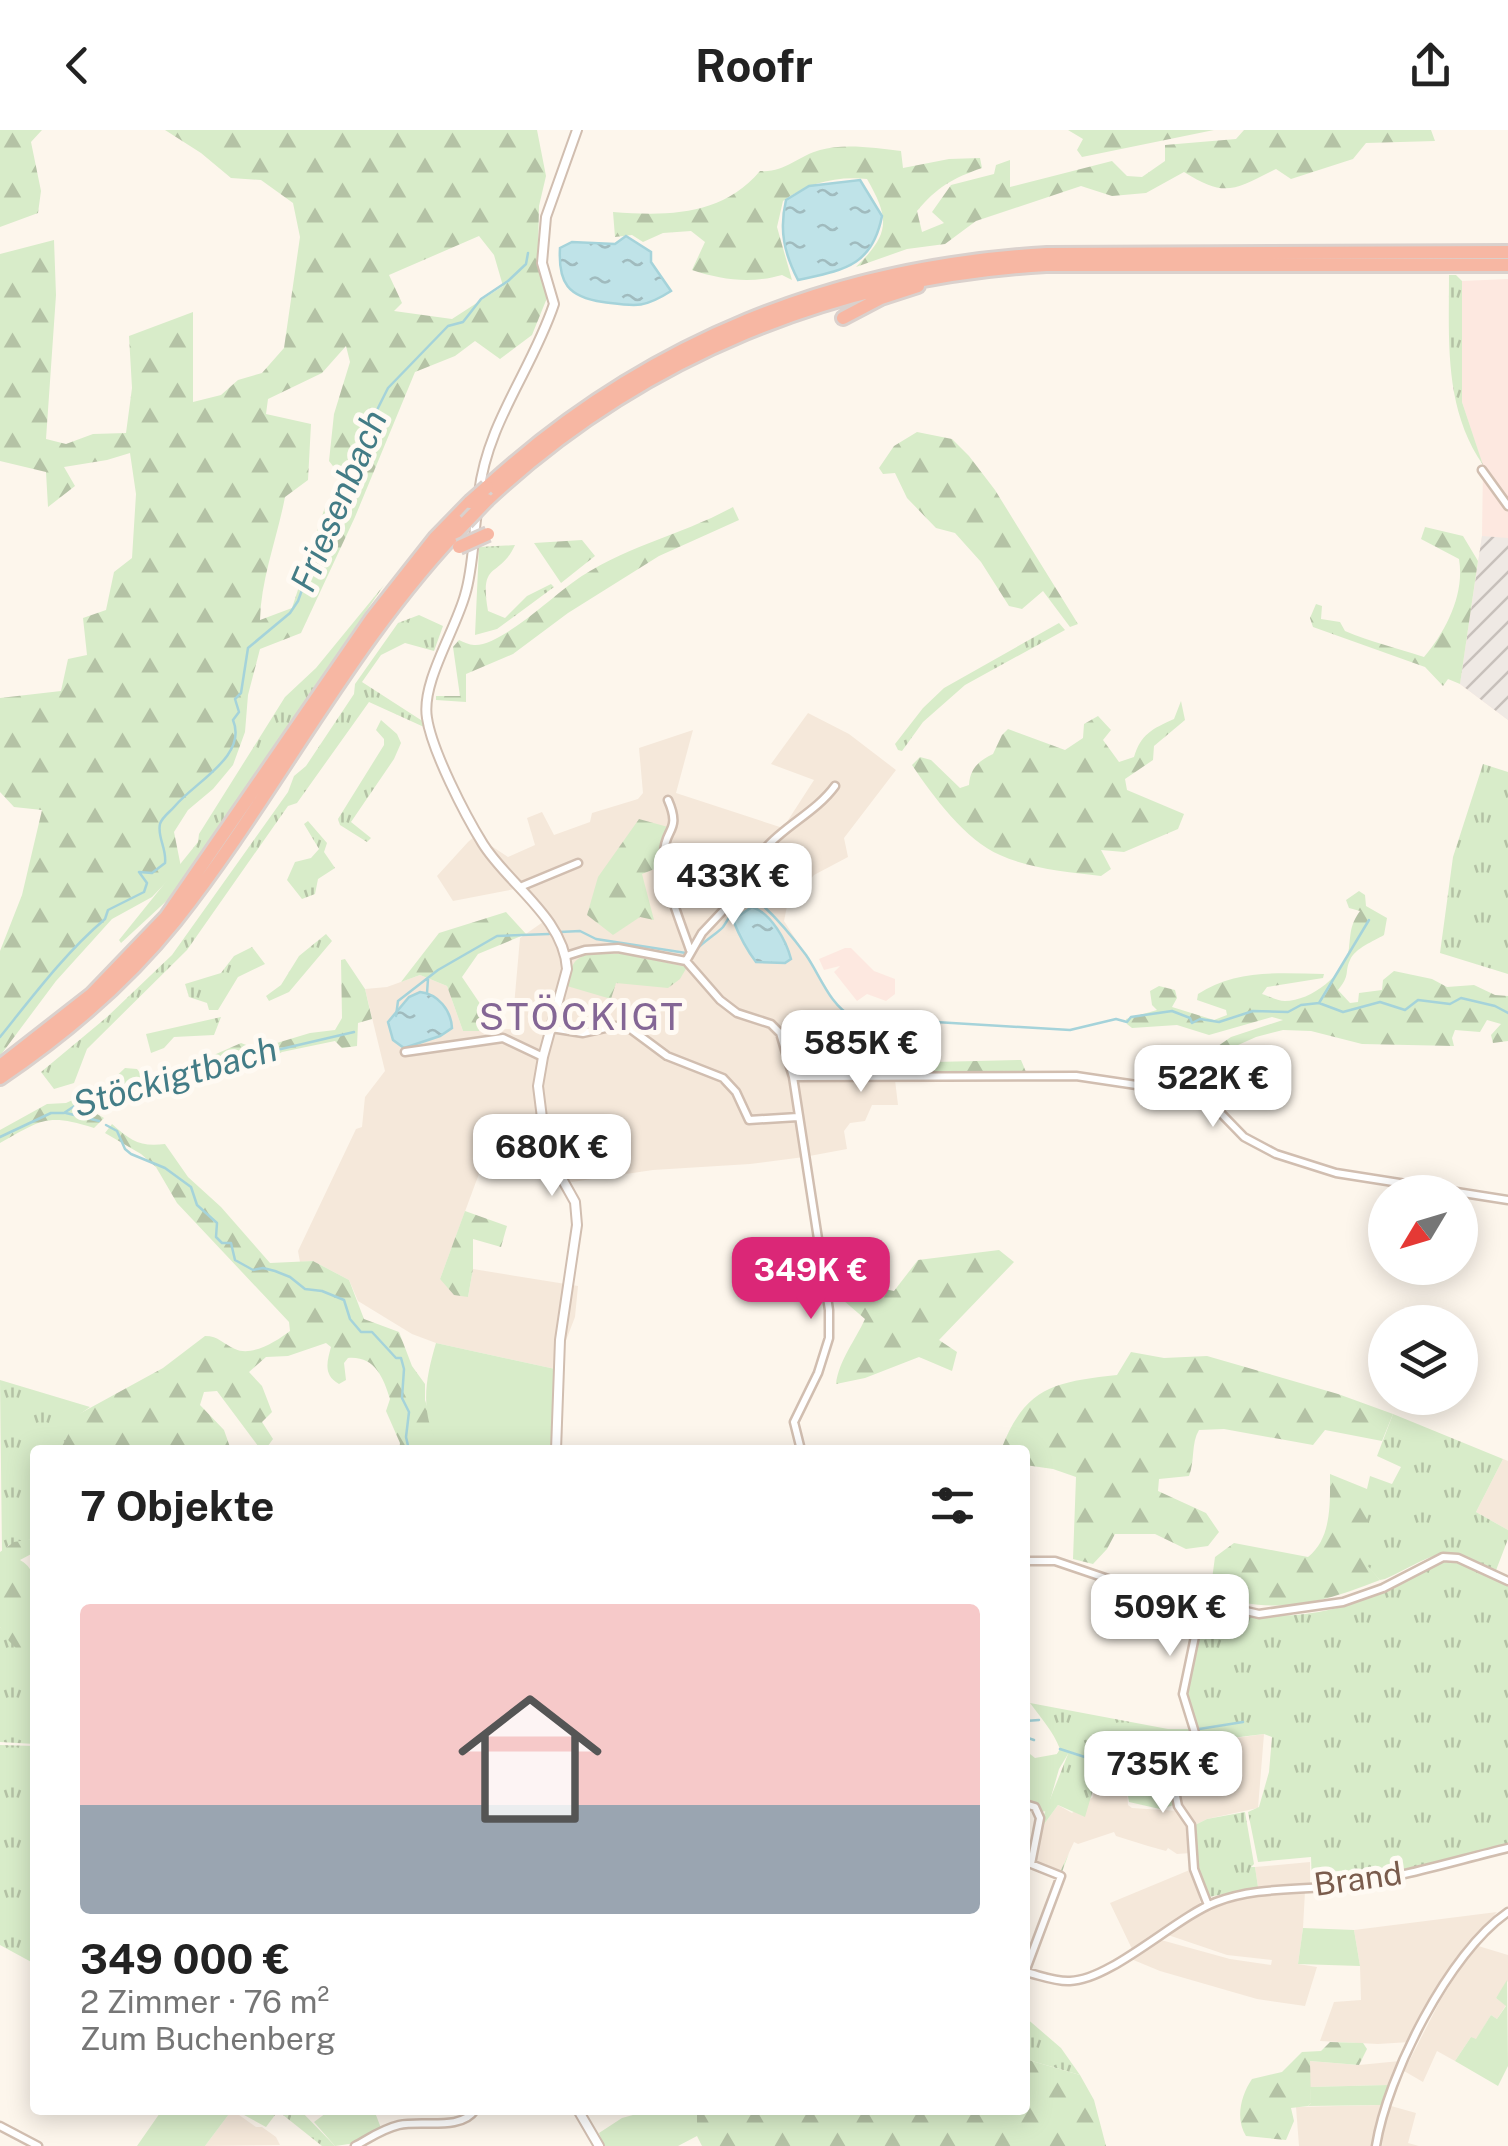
<!DOCTYPE html>
<html lang="de">
<meta charset="utf-8">
<style>
:root{--surface:#fff;--page:#f2f2f2;--text:#222;--muted:#767676;--accent:#db2777}
body{margin:0;font-family:"Public Sans",sans-serif;background:var(--page);color:var(--text);height:100vh;display:flex;flex-direction:column;font-size:38px;white-space:nowrap}
*{box-sizing:border-box;margin:0}
p{font-size:32px;color:var(--muted)}
.icon{flex:none;width:55px;height:55px;fill:none;stroke:currentColor;stroke-width:2;stroke-linecap:round;stroke-linejoin:round}
.map{position:relative;flex:1;overflow:hidden}
.sheet{position:absolute;left:30px;top:1315px;width:1000px;height:670px;display:flex;flex-direction:column;background:var(--surface);border-radius:10px;box-shadow:0 5px 25px #0003}
.sheet>*{flex:none}
.needle{width:65px;rotate:232deg}
.buttons{position:absolute;left:1368px;top:1045px;display:grid;gap:20px}
.buttons a{display:grid;place-items:center;width:110px;height:110px;border-radius:50%;background:var(--surface);box-shadow:0 5px 25px #0003;font-size:50px}
.price{position:absolute;translate:-50% -85px;padding:0 22px;border-radius:20px;background:#fff;color:#222;font-size:32px;line-height:65px;filter:drop-shadow(0 2px 5px #0008)}
.price::after{content:'';position:absolute;left:50%;top:60px;width:30px;height:22px;margin-left:-15px;background:inherit;clip-path:polygon(0 0,100% 0,50% 100%)}
.price.on{background:var(--accent);color:#fff}
ul{padding:0;list-style:none}
li{display:grid;align-content:center;gap:20px;height:530px;padding:0 50px}
li span{display:grid;place-items:center;height:310px;border-radius:10px;color:#555}
li>.icon{margin-inline-start:auto}
span .icon{width:180px;height:180px;fill:#fffc;stroke-width:1}
li b{font-size:42px}
h2{display:flex;justify-content:space-between;align-items:center;height:120px;padding:0 50px;font-size:42px}
header{display:flex;justify-content:space-between;align-items:center;height:130px;padding:0 50px;background:var(--surface);font-size:45px;font-weight:700}
.map>svg:first-child{display:block}
.residential{fill:#f5e8da}
.commercial{fill:#fde8e0}
.industrial{fill:url(#industrial-furrows)}
.grass{fill:url(#grass-tufts)}
.forest{fill:url(#forest-firs);fill-rule:evenodd}
.garden{fill:#d8ecc9}
.water{fill:url(#water-ripples);stroke:#a5d3da;stroke-width:2.5}
.lines{fill:none;stroke-linecap:round;stroke-linejoin:round}
.stream{stroke:#a5d3da;stroke-width:2.5}
.minor-casing{stroke:#d1beb0;stroke-width:11}
.tertiary-casing{stroke:#d1beb0;stroke-width:12}
.motorway-casing{stroke:#dad1cd;stroke-width:18}
.minor{stroke:#fff;stroke-width:6}
.tertiary{stroke:#fff;stroke-width:8}
.motorway{stroke:#f7b7a3;stroke-width:12}
.motorway-bridge-casing{stroke:#dad1cd;stroke-width:18;stroke-linecap:butt}
.motorway-bridge{stroke:#f7b7a3;stroke-width:12}
.labels{text-anchor:middle;stroke-width:10;stroke-linejoin:round;paint-order:stroke}
.street-label{font-size:32px;fill:#7a5c4d;stroke:#fffaf3}
.water-label{font-size:35px;font-style:italic;fill:#437c86;stroke:#fffaf3}
.quarter-label{font-size:38px;letter-spacing:2.5px;fill:#846695;stroke:#fffaf3}
</style>
<header><svg class="icon" aria-label="back" viewBox="0 0 24 24"><path d="M15 5l-7 7 7 7"/></svg>Roofr<svg class="icon" aria-label="share" viewBox="0 0 24 24"><path d="M12 15V3M7 8l5-5 5 5M5 13v7h14v-7"/></svg></header>
<div class="map">
<svg width="1508" height="2016" viewBox="0 0 1508 2016">
<defs>
<pattern id="industrial-furrows" width="10" height="10" patternUnits="userSpaceOnUse" patternTransform="scale(2.5)"><rect width="10" height="10" fill="#efe9e4"/><path d="M-1 1l2-2M0 10L10 0M9 11l2-2" fill="none" stroke="#c7c0bb"/></pattern>
<pattern id="grass-tufts" width="24" height="20" patternUnits="userSpaceOnUse" patternTransform="scale(2.5)"><rect width="24" height="20" fill="#d8ecc9"/><path d="M3 7l-1-3M5 7V3M7 7l1-3M15 17l-1-3M17 17v-4M19 17l1-3" fill="none" stroke="#b4c2a5"/></pattern>
<pattern id="forest-firs" width="22" height="20" patternUnits="userSpaceOnUse" patternTransform="scale(2.5)"><rect width="22" height="20" fill="#d8ecc9"/><path d="M5 1l3.5 6h-7zM16 11l3.5 6h-7z" fill="#b4c2a5"/></pattern>
<pattern id="water-ripples" width="26" height="14" patternUnits="userSpaceOnUse" patternTransform="scale(2.5)"><rect width="26" height="14" fill="#bfe3e8"/><path d="M2 4q2-2 4 0t4 0M15 11q2-2 4 0t4 0" fill="none" stroke="#a0bbbe"/></pattern>
</defs>
<rect width="100%" height="100%" fill="#fdf6ec"/>
<path class="residential" d="M808,583L849,604L896,640L844,708L848,727L814,745L787,776L784,791L849,893L854,930L893,933L898,975H872L865,991L850,993L844,1001L847,1019L804,1027L750,1034L653,1040L572,1052L543,1040L493,1034L480,1041L440,1149L468,1167L473,1139L578,1156L575,1187L555,1239L436,1213L412,1204L358,1171L349,1150L313,1131L300,1132L298,1121L356,999L362,997L365,967L385,941L365,859L387,857L420,845L447,856L463,901L512,899L520,808L543,792L515,759L453,771L437,746L468,712L481,701L490,715L508,727L535,715L527,688L542,682L554,705L590,692L592,683L638,669L643,663L639,618L693,600L676,663L783,698L814,650L771,634Z
M1503,1329L1508,1331V1400L1476,1382Z
M1264,1604L1258,1678L1207,1689L1195,1695L1180,1675L1177,1659L1182,1649L1201,1630L1219,1640V1645H1227L1224,1638L1203,1624L1201,1613Z
M1100,1635L1120,1640L1116,1658L1127,1660L1128,1675L1132,1678L1178,1681L1189,1693L1191,1723L1177,1724L1168,1718L1166,1721L1148,1716L1116,1706L1114,1702L1078,1714L1074,1712L1060,1742L1033,1732L1042,1697L1058,1675L1072,1683L1093,1667Z
M1310,1732V1754L1258,1757L1255,1737Z
M1192,1739L1201,1775L1133,1821L1110,1773Z
M1301,1761H1305L1303,1798L1298,1834L1317,1837L1305,1876L1257,1869L1160,1841L1131,1829L1161,1810L1230,1829L1271,1835L1272,1830L1227,1825L1168,1805L1214,1777L1267,1763Z
M1497,1782L1454,1831L1429,1872L1430,1875L1410,1912L1378,1914L1320,1911L1334,1872L1361,1870L1360,1836L1354,1800Z
M1475,1815L1508,1825V1851L1496,1868L1506,1875L1497,1889L1491,1885L1476,1910L1471,1907L1455,1931L1437,1921L1423,1952L1404,1941L1440,1871Z
M1309,1931L1359,1935L1400,1931L1388,1955L1310,1957Z
M1382,1975L1372,2016H1299L1296,1977Z
M1391,1976L1416,1983L1408,2013L1419,2016H1382L1385,1991Z
M232,1980L256,1997H262L276,2007L280,2015L205,2016Z"/>
<path class="commercial" d="M1508,149V590L1460,554L1482,406L1483,336L1462,272V151Z
M845,818H851L874,841L895,849V864L886,871L867,864L857,871L834,842L840,836L824,840L819,829Z"/>
<path class="industrial" d="M1482,406L1508,408V590L1460,554Z"/>
<path class="grass" d="M1449,145H1456L1462,151V272L1483,335C1444,278 1449,212 1449,145Z
M515,415C499,450 479,429 488,481L505,488L527,466L551,454L554,457L497,499L475,505L479,417Z
M384,455L174,764L121,813L119,810L198,712L199,704L285,567L316,538Z
M419,485L443,496L434,521L405,513L381,525L362,552L424,592V597L369,572L297,673L288,676L187,820L87,919L74,953L54,959L41,942L107,887L172,825L288,662L294,646L306,636L354,564L355,554L398,493Z
M1059,493L1065,500L965,555L923,592L902,621L898,620L895,614L923,578L944,558Z
M381,590L397,604L401,613L394,629L351,692L371,708L367,712L340,695L338,689L384,615V609L376,600Z
M1483,634L1508,642V844L1440,823L1453,727Z
M308,691L327,713L324,722L335,738L318,749L315,764L302,769L287,750L295,732L311,728L319,719L304,694Z
M326,804L332,811L289,862L269,871L266,866L281,855L299,826Z
M252,817L265,834L238,847L218,880H209L207,873L189,867L185,854L221,843L234,826Z
M221,887L214,905L174,907L164,918L151,923L146,904Z
M0,1250L90,1277L80,1284L60,1320H35L31,1396L35,1392V1411L32,1409L9,1415L2,1422Z
M1393,1284L1503,1329L1476,1382L1508,1400V1409L1495,1443C1441,1410 1437,1425 1385,1449L1380,1450L1367,1436V1359L1370,1346L1392,1354L1401,1337L1377,1326Z
M1448,1428L1508,1454V1714L1398,1741L1312,1754L1311,1727L1258,1732L1248,1682L1259,1677L1269,1642L1272,1607L1264,1604L1207,1611C1172,1574 1194,1520 1204,1476L1208,1474C1268,1494 1327,1487 1385,1461C1407,1452 1426,1437 1448,1428Z
M0,1497L35,1538V1614L0,1612Z
M1030,1573L1168,1599H1192L1198,1619H1193L1173,1670C1150,1648 1131,1642 1100,1636L1085,1687L1058,1675L1042,1697L1033,1732L1060,1742L1069,1723L1062,1742L1060,1743L1032,1733L1043,1687L1068,1624H1057L1060,1619C1053,1601 1041,1588 1030,1573Z
M0,1615L35,1616V1834L0,1815Z
M1245,1682L1254,1734L1251,1737H1255L1258,1757L1209,1767L1196,1735L1195,1695L1207,1689Z
M1025,1887L1061,1918L1080,1945L1025,1929Z
M235,1980H300L335,2016H322L278,1981L266,1997Z"/>
<path class="forest" d="M0,0H42L31,12L41,61L38,83L0,97Z
M165,0H537L546,46L539,76L538,121L547,168L532,205L500,229L475,211L455,226L415,242L355,387L301,503L260,519L248,565L245,602L233,635L213,659L188,680L174,702L181,737L152,767L112,789L56,851L0,926V821L22,765L42,680L14,677L0,662V568L61,561L68,529L87,525L83,488L106,480L114,442L132,428L136,364L130,323L107,330L64,337L75,356L48,377L46,342L0,331V124L54,110L56,165L46,309L66,314L93,304L126,303L132,258L129,206L193,182V272L221,265L238,250L262,243L284,218L300,107L293,73L261,50L231,48L201,23ZM479,106L494,125L503,156L452,189L394,181L402,173L389,145ZM346,216L350,232L334,284L329,331L346,353L325,377L292,478L260,490C261,448 277,409 285,367L308,350L311,294L266,284L268,269L322,243Z
M1068,0H1214L1082,27L1077,20L1083,9Z
M1244,0H1431L1435,11L1366,13L1353,29L1291,49L1276,39C1233,60 1226,68 1184,42L1146,63L1112,66L1081,56L976,91L945,114L907,119L856,137C890,104 890,89 867,49C836,46 808,53 783,71L777,97L792,150L782,145C751,154 722,150 692,140L705,112L691,101L663,103L643,112L632,105L615,107L613,82C668,86 722,86 760,41C784,43 798,26 820,20C844,13 876,18 901,21L903,38L949,29L980,28L982,38C953,48 937,57 917,81L922,102L944,93L932,82L951,55L994,44L996,35L1010,30V57L1112,31L1127,46L1142,47L1165,31V15L1236,9Z
M917,302L952,309L969,326L995,360L1078,494L1070,497L1043,461L1022,479L1009,476L981,432L955,403L936,398L907,368L895,343L883,344L879,338L894,316Z
M733,377L739,390L659,426L568,483L513,524L466,544V572L436,570V566H460L453,517L459,510C464,512 469,515 474,515C499,517 551,468 572,453C621,417 680,406 733,377Z
M1425,397L1463,406L1478,431L1460,554L1448,549L1443,556L1425,537L1313,497L1310,488L1316,474L1322,476L1321,489L1340,492L1345,501C1371,512 1397,518 1424,527C1446,501 1465,464 1459,429L1421,409Z
M582,410L595,426L561,453L534,413Z
M1181,571L1185,590L1154,616L1153,630L1125,649L1127,660L1184,684L1178,699L1124,722L1101,720L1111,739L1101,746C1068,742 1031,739 1000,725C966,711 932,665 912,635L920,627L931,630L960,658L969,655C970,639 978,631 993,624L1002,605L1008,599L1065,620L1083,608L1084,594L1098,586L1111,600L1103,610L1119,632L1134,627C1141,604 1152,599 1174,589Z
M639,689L668,697L660,721L662,736L642,744L654,790L640,787L613,805L587,785L598,747Z
M1359,761L1365,765L1366,776L1387,788L1384,805C1374,811 1355,818 1350,830C1344,843 1351,844 1338,860L1350,873L1358,872L1359,863L1382,860L1383,850L1394,841L1432,849L1447,857L1474,855L1495,865L1508,866V911L1493,913L1491,905L1501,894L1487,890L1480,902L1455,900L1452,908L1454,916L1362,914L1311,901L1283,900L1256,907L1209,928L1208,923L1231,907L1283,890L1272,887L1209,905L1177,895L1132,898L1127,894L1126,889L1157,880L1152,875L1150,861L1159,856L1175,860L1177,868L1172,877L1214,890L1227,885L1226,880L1197,870L1198,864C1235,839 1280,843 1324,844L1323,848L1267,857L1262,864C1269,866 1278,871 1285,871C1311,871 1346,844 1349,818C1351,802 1350,795 1360,781L1349,778L1346,770Z
M506,782L526,804L478,824L462,847L485,881L479,901H463L447,856L420,845L401,852L439,803Z
M591,823L624,824L687,837L680,849L668,858L616,853L611,869L567,856C571,837 571,829 591,823Z
M345,829L365,859L372,889L358,893L357,916L342,918L335,911L282,922L267,931C227,926 180,934 154,968L108,972L72,981L97,984L104,988L94,998C46,983 42,990 0,1013V1000L47,974L66,973L108,954L125,938L137,939L148,954L241,913L257,919L310,903L335,900L342,888L341,830Z
M1021,930L1026,942L895,944L893,933Z
M112,994C131,1011 140,1017 165,1014L188,1047L221,1077L270,1133L313,1131L349,1150L364,1189L399,1202L412,1236L425,1254V1270L441,1320H399L400,1313L386,1281L390,1269C383,1247 375,1226 348,1228L344,1233L346,1250L339,1254C323,1245 327,1232 331,1217L326,1213L288,1226L266,1227L249,1242L262,1256L272,1282L262,1292L273,1309L265,1320H261L217,1261L204,1262L200,1275L224,1300L231,1320H60L79,1284L163,1238L205,1206C219,1206 223,1214 235,1219C252,1227 277,1211 290,1201L289,1192L177,1073L156,1037L141,1024L105,1003Z
M465,1081L507,1096L501,1117L473,1109V1139L468,1167L454,1165L440,1149Z
M999,1120L1014,1132L939,1210L957,1222L952,1241L919,1227L865,1248L836,1254C839,1230 855,1211 865,1189L836,1164L831,1141L838,1132L864,1138L879,1158L894,1161L918,1130Z
M1131,1222L1164,1228L1207,1226L1338,1264L1393,1284L1382,1311L1325,1300L1313,1315L1224,1299L1199,1300C1191,1313 1195,1331 1189,1346L1159,1349L1158,1361L1206,1383L1219,1402L1208,1416L1186,1419L1155,1404H1115L1107,1419L1093,1434L1073,1429L1076,1347L1053,1339L1025,1335V1320H1001C1025,1257 1054,1252 1117,1245Z
M1330,1344L1367,1359V1435L1380,1450C1318,1474 1276,1486 1210,1464L1215,1427L1234,1413L1308,1427C1332,1408 1330,1373 1330,1344Z
M32,1409L35,1422L20,1430C41,1441 39,1474 31,1494L35,1502V1538L9,1511L0,1497V1422L14,1412Z
M1330,1912L1363,1913L1367,1919L1359,1935L1310,1931L1311,1973L1308,1976L1291,1978L1294,1991L1286,2010L1246,2006C1235,1989 1241,1965 1252,1949L1282,1942L1302,1922L1321,1921Z
M1025,1929L1080,1945L1094,1970L1106,2016H702L697,2006V1980H1025Z"/>
<path class="garden" d="M436,1213L555,1239L551,1320L468,1317L441,1320C419,1284 425,1250 436,1213Z
M1025,1620L1035,1628L1057,1624L1060,1620L1068,1624L1059,1639L1047,1681L1041,1682L1040,1675L1025,1672Z
M1120,1640L1144,1646L1173,1670L1174,1675L1160,1679L1129,1672L1127,1660L1115,1659Z
M1303,1798L1354,1800L1360,1836L1298,1834Z
M1507,1850L1508,1936L1498,1956L1455,1931L1471,1907L1476,1909L1491,1885L1497,1889L1506,1876L1496,1868Z
M1388,1955L1382,1975L1308,1976L1311,1973L1310,1957Z
M162,1980H232L205,2016H137Z
M330,1980H374L381,1998L356,2013L335,2016L314,1992Z
M651,1980H697V2006L678,2016H604L599,2003L622,1988Z"/>
<path class="water" d="M860,50L882,86C872,137 843,140 798,150C784,123 779,100 786,70L809,56Z
M626,106L651,122V132L671,161C643,179 635,176 603,172C568,167 558,153 560,118L572,112L615,114Z
M752,777C771,783 786,810 791,829L785,833L756,832C746,819 739,805 733,790Z
M420,862C438,864 451,880 452,898L440,906L404,918L393,910L388,892L409,867Z"/>
<g class="lines">
<path class="stream" d="M560,802L580,801L596,809L686,823
M697,819C703,812 719,802 723,797C730,787 732,780 743,771L759,772C777,788 792,806 806,825C820,845 830,876 853,887L1070,900L1116,889L1127,892L1131,887L1172,881L1190,888L1192,893L1200,889L1219,892L1253,881L1288,882L1301,875L1319,873L1343,882L1380,872L1405,880L1418,870L1450,874L1461,868L1495,876L1508,883
M427,863L428,849
M1319,873L1369,790
M396,886L398,871L438,840L497,806L549,804
M0,907C33,866 65,823 105,789L108,780L144,762L147,753L139,742L152,743L165,733C167,719 157,707 160,694C162,687 170,682 175,676C195,652 248,626 233,590L239,582L235,569L241,563L248,518L290,483L298,471L319,413L348,358L367,300L388,258L448,196L463,192L481,169L508,151L526,134L528,123
M66,983L99,991
M106,995L117,1001L125,1019L131,1024L165,1038L191,1057L197,1075L217,1093L216,1107L222,1113H231L235,1130L253,1140L263,1138L275,1141L290,1147L305,1159L322,1161L344,1170L350,1189L361,1202H372L396,1228H401L404,1239L402,1268L409,1282L406,1307L409,1320
M0,1007L51,983H64L85,969L150,960L167,949L228,925L281,919L354,902
M1025,1591L1039,1590
M1199,1599L1243,1592
M1025,1607L1034,1610
M1159,1616L1173,1607L1191,1602
M1060,1619L1091,1629L1132,1627"/>
<defs>
<path id="minor" d="M1482,340L1508,376
M668,670C682,702 664,698 664,724C663,752 681,793 690,820
M749,754C755,706 809,692 835,656
M520,757L578,733
M566,826L585,820L618,818L686,831L720,870L737,883L771,894L780,903L793,947L829,1180V1208L818,1243L794,1292L801,1320
M686,831L702,803L751,751
M551,898L583,903L615,896L628,897L667,926L723,948L736,962L749,990L798,987
M405,922L503,908L543,927
M793,947L1076,946L1190,963L1208,970L1244,1007L1276,1024L1336,1043L1508,1070
M1025,1431H1055L1114,1451L1182,1460L1216,1474L1259,1484L1343,1472L1383,1458L1443,1427L1458,1428L1508,1451
M1203,1468L1183,1564L1200,1619L1195,1632L1178,1652L1175,1661L1178,1676L1191,1695L1194,1739L1208,1775
M1025,1674L1035,1677L1040,1688L1031,1734L1061,1746L1025,1842C1039,1845 1056,1852 1070,1851C1111,1850 1176,1787 1216,1772C1258,1756 1301,1761 1344,1755C1400,1748 1454,1731 1508,1718
M0,1996L38,2016
M355,2016C370,2008 382,1999 399,1995C422,1990 461,2001 475,1980
M1376,2016C1387,1946 1449,1822 1508,1782"/>
<path id="tertiary" d="M479,363C487,293 532,240 554,174L542,133L546,87L577,0
M477,382C473,409 473,439 465,465C455,501 421,553 427,588C432,621 465,685 483,714C508,754 564,788 567,839L543,927L538,956L546,1020L575,1072L577,1095L560,1210L556,1320
M578,1980L599,2016"/>
<path id="motorway" d="M843,188L881,168L918,156
M487,357C645,212 835,136 1047,124L1508,122
M487,370C641,226 836,147 1046,135H1508
M0,936L92,864L166,787L372,488L435,408L470,372
M0,948C65,904 126,852 175,791C277,662 351,510 466,392"/>
</defs>
<use href="#minor" class="minor-casing"/>
<use href="#tertiary" class="tertiary-casing"/>
<use href="#motorway" class="motorway-casing"/>
<use href="#minor" class="minor"/>
<use href="#tertiary" class="tertiary"/>
<use href="#motorway" class="motorway"/>
<defs>
<path id="motorway-bridge" d="M470,372L487,357
M466,392L487,370
M459,417L488,404"/>
</defs>
<use href="#motorway-bridge" class="motorway-bridge-casing"/>
<use href="#motorway-bridge" class="motorway-bridge"/>
</g>
<g class="labels">
<g class="street-label">
<text transform="translate(1358 1749) rotate(-8)" y="11">Brand</text>
</g>
<g class="water-label">
<text transform="translate(339 371) rotate(-67)" y="12">Friesenbach</text>
<text transform="translate(175 947) rotate(-16)" y="12">Stöckigtbach</text>
</g>
<g class="quarter-label">
<text x="582" y="900">STÖCKIGT</text>
</g>
</g>
</svg>
<div class="buttons">
<a><svg class="needle" viewBox="-14 -14 28 28"><path d="M0-13l5 13h-10z" fill="#e53935"/><path d="M0 13l5-13h-10z" fill="#767676"/></svg></a>
<a><svg class="icon" aria-label="layers" viewBox="0 0 24 24"><path d="M12 4l9 5-9 5-9-5zM3 14l9 5 9-5"/></svg></a>
</div>
<b class="price" style="left:733px;top:798px">433K €</b>
<b class="price" style="left:861px;top:965px">585K €</b>
<b class="price" style="left:1213px;top:1000px">522K €</b>
<b class="price" style="left:552px;top:1069px">680K €</b>
<b class="price on" style="left:811px;top:1192px">349K €</b>
<b class="price" style="left:1170px;top:1529px">509K €</b>
<b class="price" style="left:1163px;top:1686px">735K €</b>
<section class="sheet">
<h2>7 Objekte<svg class="icon" aria-label="filters" viewBox="0 0 24 24"><path d="M4 7h16M4 17h16"/><circle cx="9" cy="7" r="2"/><circle cx="15" cy="17" r="2"/></svg></h2>
<ul>
<li><span style="background:linear-gradient(#f6c9c9 65%,#9aa5b1 0)"><svg class="icon" aria-label="home" viewBox="0 0 24 24"><path d="M3 11l9-7 9 7M6 9v11h12V9"/></svg></span><div><b>349 000 €</b><p>2 Zimmer · 76 m²</p><p>Zum Buchenberg</p></div></li>
</ul>
</section>
</div>
